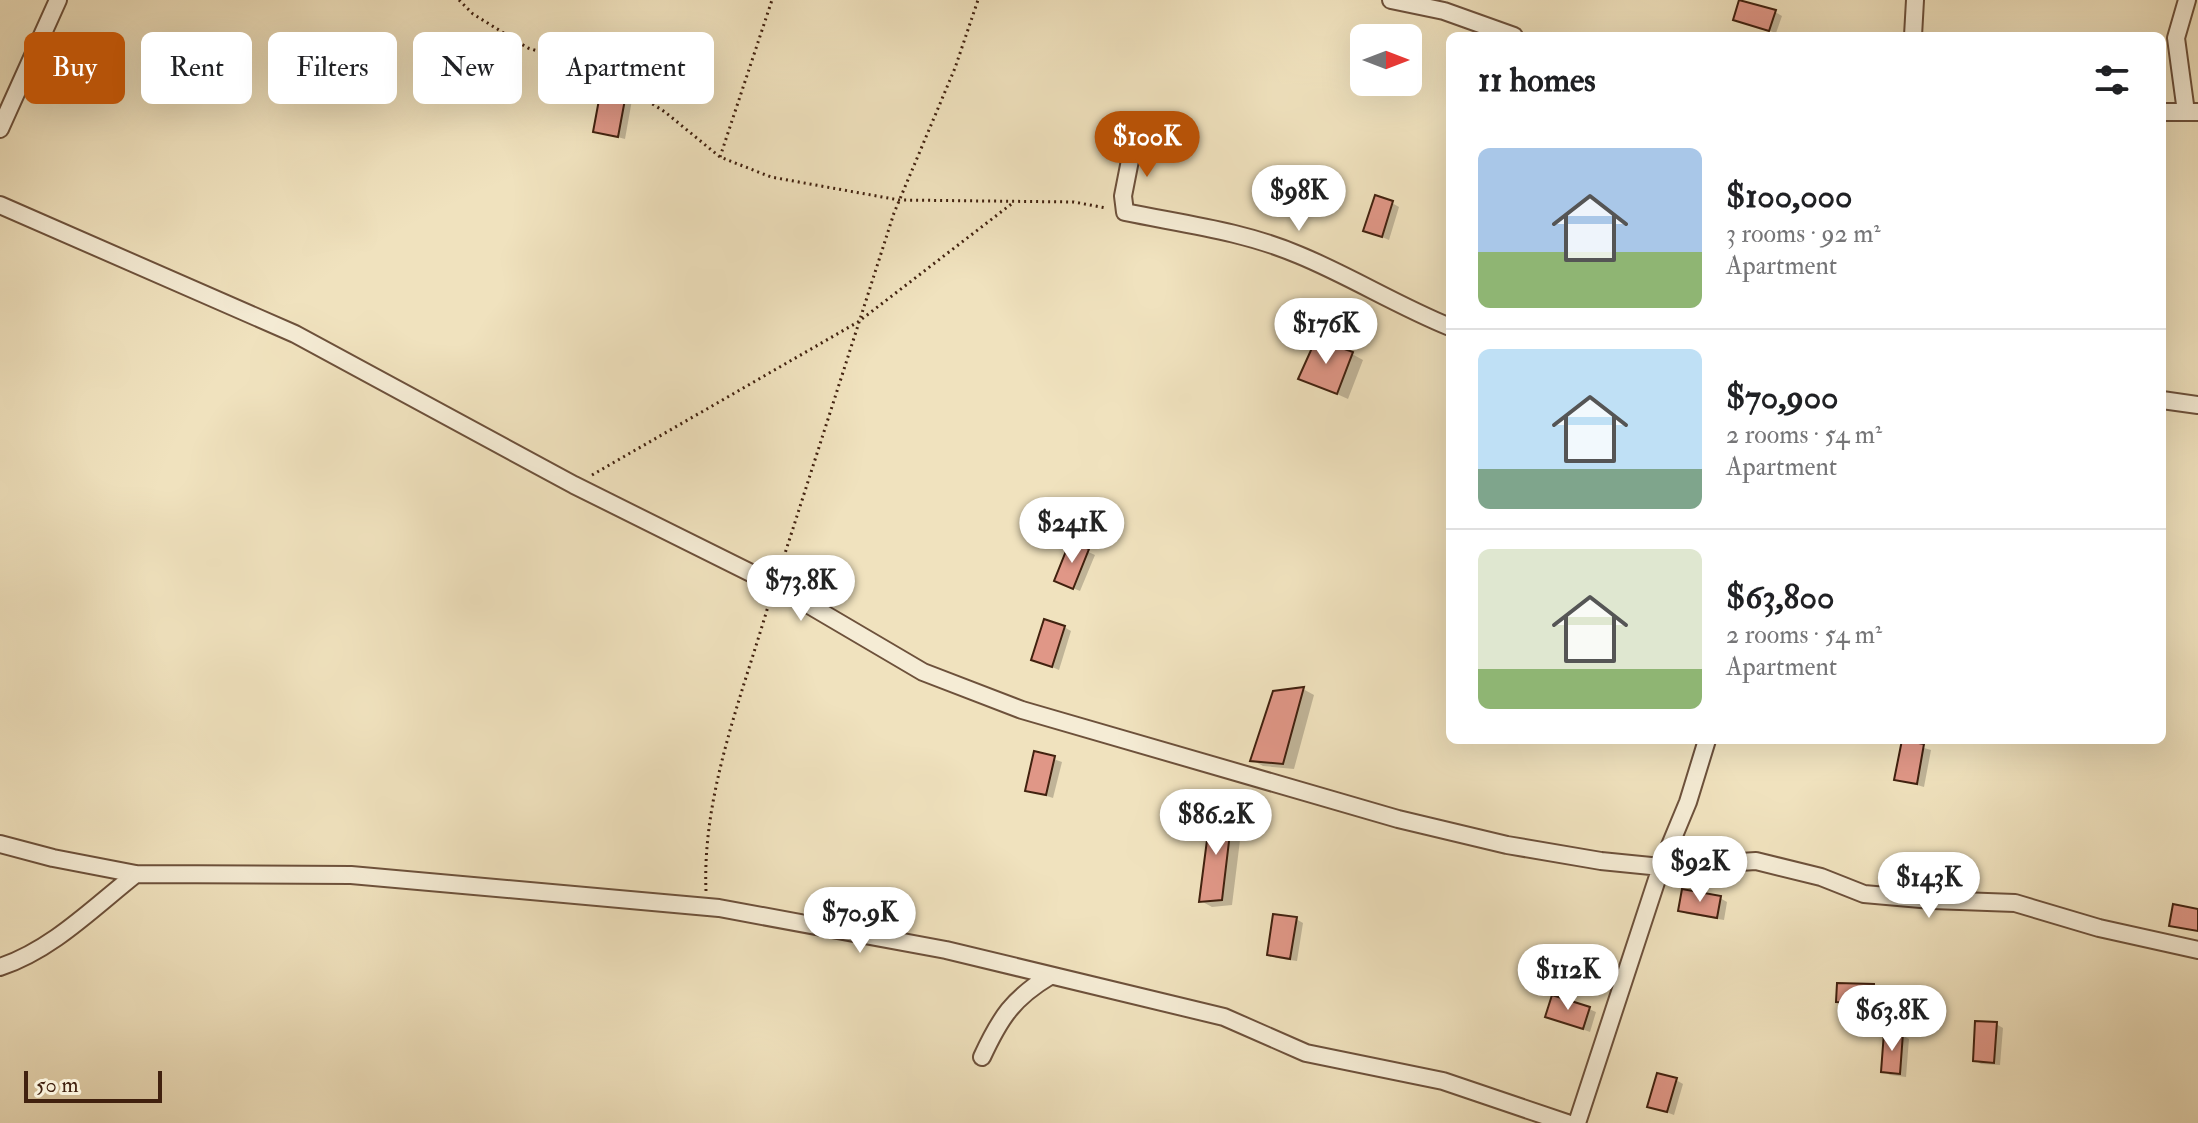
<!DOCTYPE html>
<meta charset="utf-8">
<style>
:root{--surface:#fff;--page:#f2f2f2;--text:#202124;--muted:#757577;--line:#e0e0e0;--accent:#b45309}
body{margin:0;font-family:"IM FELL Double Pica",serif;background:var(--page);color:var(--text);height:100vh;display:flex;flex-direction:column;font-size:30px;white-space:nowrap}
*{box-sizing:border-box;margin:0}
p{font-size:26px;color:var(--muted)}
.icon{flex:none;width:44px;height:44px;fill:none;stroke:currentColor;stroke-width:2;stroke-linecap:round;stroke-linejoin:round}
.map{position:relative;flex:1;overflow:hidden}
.panel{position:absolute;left:1446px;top:32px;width:720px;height:712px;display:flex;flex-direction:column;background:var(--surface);border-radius:12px;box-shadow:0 8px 32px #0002}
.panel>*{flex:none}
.top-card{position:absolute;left:24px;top:32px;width:760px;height:72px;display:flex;gap:16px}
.needle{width:52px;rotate:90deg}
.controls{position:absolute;left:1350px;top:24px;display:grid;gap:16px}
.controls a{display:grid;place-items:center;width:72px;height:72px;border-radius:12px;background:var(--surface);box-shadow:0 8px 32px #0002;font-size:40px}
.scale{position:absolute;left:24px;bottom:20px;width:138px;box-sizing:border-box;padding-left:8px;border:4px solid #41210f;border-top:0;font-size:22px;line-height:28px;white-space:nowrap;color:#41210f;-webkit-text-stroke:6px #f5ecd5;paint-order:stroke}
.price{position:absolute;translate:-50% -68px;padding:0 18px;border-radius:28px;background:#fff;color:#222;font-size:26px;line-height:52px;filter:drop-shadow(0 2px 4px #0008)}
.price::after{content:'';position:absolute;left:50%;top:48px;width:24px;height:18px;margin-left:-12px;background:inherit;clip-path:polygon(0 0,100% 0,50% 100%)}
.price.active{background:var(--accent);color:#fff}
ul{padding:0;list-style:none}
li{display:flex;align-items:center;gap:24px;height:200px;padding:0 32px}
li+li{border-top:2px solid var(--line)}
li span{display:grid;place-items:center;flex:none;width:224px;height:160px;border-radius:12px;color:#555}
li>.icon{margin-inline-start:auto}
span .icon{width:96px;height:96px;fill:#fffc;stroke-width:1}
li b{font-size:34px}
h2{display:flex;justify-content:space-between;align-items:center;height:96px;padding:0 32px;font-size:34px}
.pill{padding:0 28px;border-radius:12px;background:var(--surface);box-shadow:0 8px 32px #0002;font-size:28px;line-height:72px}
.pill.active{background:var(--accent);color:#fff}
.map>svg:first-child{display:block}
.shadow{fill:#0003}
.building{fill:#e09787;stroke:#41210f;stroke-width:2}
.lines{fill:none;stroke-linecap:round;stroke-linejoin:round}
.street-casing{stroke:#6d513b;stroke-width:20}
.path{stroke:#41210f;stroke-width:3;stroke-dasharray:2 4;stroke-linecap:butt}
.street{stroke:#f5ecd5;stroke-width:16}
</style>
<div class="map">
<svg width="2198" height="1123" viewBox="0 0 2198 1123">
<rect width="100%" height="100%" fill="#f0e2be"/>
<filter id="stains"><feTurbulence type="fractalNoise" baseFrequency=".0025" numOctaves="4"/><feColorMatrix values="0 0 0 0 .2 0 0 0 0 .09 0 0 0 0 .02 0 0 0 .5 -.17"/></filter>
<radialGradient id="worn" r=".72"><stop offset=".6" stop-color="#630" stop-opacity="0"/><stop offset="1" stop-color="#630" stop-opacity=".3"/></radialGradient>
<path class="shadow" d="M1775,12L1782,16L1776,33L1735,19Z
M625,96L632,100L625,139L595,131Z
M1392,203L1399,207L1389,240L1365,230Z
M1352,354L1363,360L1348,399L1301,378Z
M1071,544L1095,555L1080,591L1063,584Z
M1064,627L1071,631L1059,670L1033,659Z
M1303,689L1314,695L1294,769L1263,766L1252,760Z
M1903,742L1931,750L1924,787L1896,779Z
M1036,753L1062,762L1053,798L1028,790Z
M1231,817L1242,824L1232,905L1212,907L1201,901Z
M1720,898L1727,902L1724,920L1687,914L1680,910Z
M1296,919L1303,923L1297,961L1276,958L1269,954Z
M1873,986L1880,990L1879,1006L1845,1005L1838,1001Z
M1589,1009L1596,1012L1590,1032L1547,1016Z
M1996,1024L2003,1028L2000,1065L1981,1064L1975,1060Z
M1902,1035L1909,1039L1906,1077L1890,1075L1883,1071Z
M1676,1080L1683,1084L1674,1115L1650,1106Z"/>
<path class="building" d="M1739,0L1776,10L1769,31L1733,20Z
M601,89L626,94L618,137L593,132Z
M1375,195L1393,201L1382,237L1363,231Z
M1316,339L1353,352L1337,394L1298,379Z
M1070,541L1089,549L1073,589L1054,581Z
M1044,619L1065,626L1052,667L1031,660Z
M1304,687L1283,764L1250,761L1273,691Z
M1902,740L1924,744L1917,784L1894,780Z
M1034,751L1055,756L1046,795L1025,791Z
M1211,809L1232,816L1222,900L1199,902Z
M1682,889L1721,896L1717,918L1678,911Z
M2173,904L2198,909V931L2169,926Z
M1273,914L1297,917L1290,959L1267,955Z
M1837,983L1874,984L1873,1004L1836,1002Z
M1552,995L1590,1007L1583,1029L1545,1017Z
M1975,1021L1997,1022L1994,1063L1973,1061Z
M1884,1032L1903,1033L1900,1074L1881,1072Z
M1657,1073L1677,1078L1667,1112L1647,1107Z"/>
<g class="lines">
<defs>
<path id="street" d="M1391,0L1444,11L1514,36
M1913,36L1915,0
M2162,112H2198
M2186,112L2176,38L2187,0
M0,129L58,0
M1133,145L1123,196L1125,212C1183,224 1243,231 1299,255C1350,276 1398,306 1450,327
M0,205L295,334L574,485L775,585L923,672L1022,710L1398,819L1507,845L1601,861L1661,867L1756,861L1821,877L1864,894L1932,900L2015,903L2099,928L2198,950
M2162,400L2198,405
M0,844L53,858L136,874L351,875L719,908L946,950L1224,1017L1306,1053L1443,1081L1567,1123
M0,967C52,950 94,907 136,874
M982,1057C1000,1018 1013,998 1050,976
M1577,1123L1661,867L1688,802L1707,740"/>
</defs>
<use href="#street" class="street-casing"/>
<path class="path" d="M459,0L473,14L528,48L603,72L665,112L720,157L771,177L899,200L1074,202L1106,208
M720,157L772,0
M592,475L858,322L1014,202
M780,569L894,213L955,68L978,0
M706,891C702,794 742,696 769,603"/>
<use href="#street" class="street"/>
</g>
<rect width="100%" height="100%" filter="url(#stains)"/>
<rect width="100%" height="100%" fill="url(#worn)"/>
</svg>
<div class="controls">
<a><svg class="needle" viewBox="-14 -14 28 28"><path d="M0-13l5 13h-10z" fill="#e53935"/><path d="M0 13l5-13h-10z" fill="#757577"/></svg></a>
</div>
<div class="scale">50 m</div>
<b class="price active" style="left:1147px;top:179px">$100K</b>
<b class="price" style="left:1299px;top:233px">$98K</b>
<b class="price" style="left:1326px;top:366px">$176K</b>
<b class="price" style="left:1072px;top:565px">$241K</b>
<b class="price" style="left:801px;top:623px">$73.8K</b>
<b class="price" style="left:1216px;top:857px">$86.2K</b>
<b class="price" style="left:1700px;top:904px">$92K</b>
<b class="price" style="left:1929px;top:920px">$143K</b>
<b class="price" style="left:860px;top:955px">$70.9K</b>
<b class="price" style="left:1568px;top:1012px">$112K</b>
<b class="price" style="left:1892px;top:1053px">$63.8K</b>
<div class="top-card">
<a class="pill active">Buy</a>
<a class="pill">Rent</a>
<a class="pill">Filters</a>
<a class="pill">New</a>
<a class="pill">Apartment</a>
</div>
<section class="panel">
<h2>11 homes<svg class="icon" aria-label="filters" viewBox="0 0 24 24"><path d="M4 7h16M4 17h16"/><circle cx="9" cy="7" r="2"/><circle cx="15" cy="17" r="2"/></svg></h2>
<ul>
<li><span style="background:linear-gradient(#a9c7e8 65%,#8fb573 0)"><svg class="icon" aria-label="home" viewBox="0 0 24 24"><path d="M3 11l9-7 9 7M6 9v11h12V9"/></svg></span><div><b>$100,000</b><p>3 rooms · 92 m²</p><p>Apartment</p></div></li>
<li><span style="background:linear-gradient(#bfe0f5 75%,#7fa58c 0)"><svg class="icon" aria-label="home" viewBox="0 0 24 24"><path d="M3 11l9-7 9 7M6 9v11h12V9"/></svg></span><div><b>$70,900</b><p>2 rooms · 54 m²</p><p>Apartment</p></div></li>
<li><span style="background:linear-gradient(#dfe7d0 75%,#8fb573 0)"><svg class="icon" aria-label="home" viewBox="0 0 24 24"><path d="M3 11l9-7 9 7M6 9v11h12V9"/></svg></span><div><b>$63,800</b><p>2 rooms · 54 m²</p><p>Apartment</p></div></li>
</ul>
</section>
</div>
